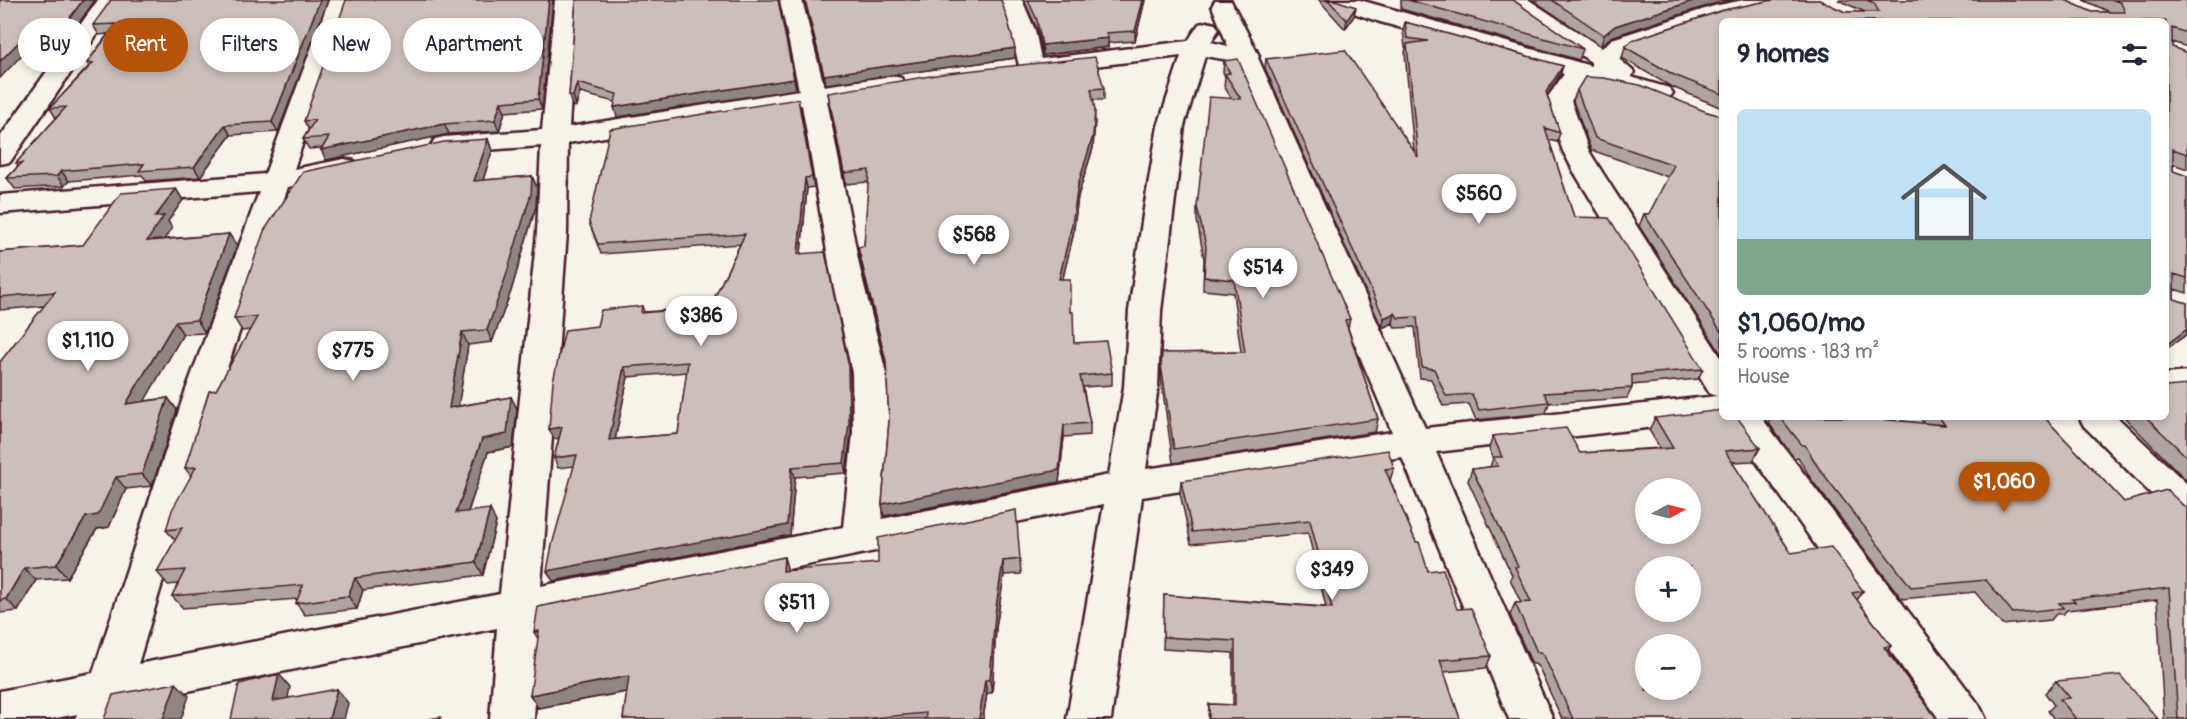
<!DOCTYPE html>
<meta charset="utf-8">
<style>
:root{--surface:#fff;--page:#f2f2f3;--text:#1f2937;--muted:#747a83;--line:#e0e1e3;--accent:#b45309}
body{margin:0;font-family:Pangolin,sans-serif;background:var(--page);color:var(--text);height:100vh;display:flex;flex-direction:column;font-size:22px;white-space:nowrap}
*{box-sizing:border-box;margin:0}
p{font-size:20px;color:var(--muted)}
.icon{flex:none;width:33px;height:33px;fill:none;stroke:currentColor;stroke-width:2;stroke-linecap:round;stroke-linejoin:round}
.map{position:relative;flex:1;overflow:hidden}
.details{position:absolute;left:1719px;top:18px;width:450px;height:402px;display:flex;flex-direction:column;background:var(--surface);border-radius:9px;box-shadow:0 3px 9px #0003}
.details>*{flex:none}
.top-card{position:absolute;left:18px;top:18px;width:570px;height:54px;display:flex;gap:12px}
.needle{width:39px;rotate:83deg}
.fabs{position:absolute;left:1635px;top:478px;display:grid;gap:12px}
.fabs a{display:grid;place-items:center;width:66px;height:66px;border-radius:50%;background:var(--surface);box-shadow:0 3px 9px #0003;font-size:30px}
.price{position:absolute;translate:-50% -51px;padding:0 14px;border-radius:21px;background:#fff;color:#222;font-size:20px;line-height:39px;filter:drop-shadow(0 2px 3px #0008)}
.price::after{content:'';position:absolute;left:50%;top:36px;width:18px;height:14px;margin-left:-9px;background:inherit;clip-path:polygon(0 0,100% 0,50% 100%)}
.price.active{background:var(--accent);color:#fff}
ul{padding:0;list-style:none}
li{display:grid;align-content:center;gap:12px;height:318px;padding:0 18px}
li+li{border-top:2px solid var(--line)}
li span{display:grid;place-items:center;height:186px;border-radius:9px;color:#555}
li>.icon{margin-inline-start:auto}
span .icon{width:108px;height:108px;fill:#fffc;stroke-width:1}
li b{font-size:26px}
h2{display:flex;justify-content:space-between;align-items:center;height:72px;padding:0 18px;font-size:26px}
.tag{padding:0 21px;border-radius:27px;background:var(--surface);box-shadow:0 3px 9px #0003;font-size:21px;line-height:54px}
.tag.active{background:var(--accent);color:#fff}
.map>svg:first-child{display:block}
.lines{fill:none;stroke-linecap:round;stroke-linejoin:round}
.minor-casing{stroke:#4a1f2b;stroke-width:5}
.minor{fill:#f7f3e8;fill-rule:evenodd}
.wall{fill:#afa49f;stroke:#4a1f2b;stroke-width:1.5;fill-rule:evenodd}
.shaded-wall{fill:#8f8682;stroke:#4a1f2b;stroke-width:1.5}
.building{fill:#ccbfb9;stroke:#4a1f2b;stroke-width:1.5;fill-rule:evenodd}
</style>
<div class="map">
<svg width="2187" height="719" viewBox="0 0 2187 719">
<rect width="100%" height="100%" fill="#f7f3e8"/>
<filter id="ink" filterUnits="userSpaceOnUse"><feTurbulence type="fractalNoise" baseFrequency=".0167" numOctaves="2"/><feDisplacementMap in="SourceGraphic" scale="12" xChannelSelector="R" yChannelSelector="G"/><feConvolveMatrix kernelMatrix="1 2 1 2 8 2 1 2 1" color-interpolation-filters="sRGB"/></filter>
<g filter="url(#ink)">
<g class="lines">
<defs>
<path id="minor" d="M98,0H120L10,162L0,164V137Z
M329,0H351L294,169L344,159L354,161L358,167L354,173L288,187L217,398L138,664L500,594L537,232L541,146L444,153L435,151L431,145L435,139L444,137L542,130L555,0H577L569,127L799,90L780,0H802L824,86L892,76L901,78L904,83L901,88L892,90L827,101L860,269L886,373L889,433L882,519L1109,475L1124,387L1129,311L1143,215L1158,126L1181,56L1050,71C1040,69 1034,74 1022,71L1019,66L1011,30L1000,0H1022L1035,30L1041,59L1188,41L1199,24L1207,22L1215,24L1219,29L1211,42L1228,46L1212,6L1215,1H1231L1259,56L1258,58L1425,428L1717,396L1710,394L1574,172L1563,151L1545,101L1564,74L1377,21L1330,5L1327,0H1360L1591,66V62L1506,5L1503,0H1529L1602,48L1612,39L1714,6L1744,0H1788L1785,5L1719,19L1628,49L1619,59L1634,72L1631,77L1669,88L1673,93L1669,98L1660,101L1605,85L1580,86L1571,101L1589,151L1602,172L1722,359V417H1761L1979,705L1986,719H1939L1726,419L1436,452L1553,719H1509L1402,457L1142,497L1111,719H1067L1104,504L539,620L534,719H490L497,628L124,704L119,719H75L77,714L51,719H0V691L93,673L183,398L259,192L0,213V195L265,174ZM1205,56L1235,61L1392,432L1146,469L1158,387L1161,311L1184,126ZM802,105L830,269L852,373L853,433L843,527L541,586L567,232L568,143Z
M2187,372V396L2166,398V374Z
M2079,417H2117L2187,484V521L2174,517L2084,426Z"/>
</defs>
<use href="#minor" class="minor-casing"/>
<use href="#minor" class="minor"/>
</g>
<path class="wall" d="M0,0H95L69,37L38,38Z
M328,0L278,132L231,135L200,177L146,181L142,175L69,181L64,186L15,189L7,178L18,166L16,163L56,118L50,108L89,66L87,63L108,34L99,35L93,25Z
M553,0L542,109L505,112L499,131L449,134L326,160L322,148L309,149L303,139L309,130L304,121Z
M576,0L796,89L617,117L615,102L580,93L576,106L573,107L569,97Z
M804,0H1001L1015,58L826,84Z
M1024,0H1145L1135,41L1108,43V47L1043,55L1037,29Z
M1319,0H1335L1354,16L1345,29Z
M1401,0H1513L1583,49L1579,60L1401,9Z
M1533,0H1733L1713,4L1611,37L1601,46Z
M1773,0H1819L1845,12H1865L1838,0H2065L2092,12H2110L2083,0H2187V47L2172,42V47L2187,53V169L2173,164V171L2187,176V293L2174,289V299L2187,303V334L2166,349V21H1722V108L1670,86L1622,58L1625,47L1633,40L1724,10Z
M1405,22L1563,66L1560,75L1547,96L1560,133L1557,142L1549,140L1574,217L1703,369L1698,379L1632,385V388L1627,398L1549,403L1546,413L1476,420L1469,404L1443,406L1431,379L1420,378L1415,327L1395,328L1393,323L1382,328L1265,68L1266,59L1414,152L1405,53L1406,47H1405L1403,31Z
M1224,61L1350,319L1348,328L1378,419L1375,432L1173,463L1161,378L1162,353L1241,352L1233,293L1203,290L1204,259L1197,220V207L1232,99L1224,86L1225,77L1223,72Z
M1104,88V100H1093L1095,121L1093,148L1078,196L1073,236L1062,279L1070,312L1074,343L1112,373V385L1083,387L1090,423V435L1064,437L1059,482L884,516L882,504L889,421L887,366L860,259L858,247L864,246L869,182L846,184L828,93Z
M1577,90L1707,112L1722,116V355L1639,226L1644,214H1649L1668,177L1591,150L1573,101Z
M798,99L814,187L807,188L801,254L850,373L851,433L846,473L795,477L790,535L553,581L574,466L558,468L554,458L559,438L554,439L597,326L642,306L644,312L710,307L740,244L601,254L589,222ZM687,372L678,434L615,439L628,377Z
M488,139L492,151L483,180L532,176L537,188L536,206L511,291L492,342L468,345L458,406L511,397L517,409L513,447L488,452L468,512L496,522L483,575L363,590L357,609L305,615L296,603L297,599L183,608L172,596L178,584L168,585L157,572L175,540L166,530L191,476L185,468L216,390L250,330L242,331L234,318Z
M176,189L183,200L168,221L172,228L164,239L229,234L237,246L205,333L183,334L144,401L168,398L177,410L152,486L126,489L109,527L97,529L67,578L36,580L18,611L0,613V362L44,306L0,310V252L83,245Z
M2187,385V481L2124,417H2166Z
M1771,417H1857L1924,423L1919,417H2044L2124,502L2167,490L2187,719H2164L2157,600L2067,610L2063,614H2056L2051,620L2002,625L1975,592L1902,599L1811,479L1798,457L1794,458L1768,422Z
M1655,418L1760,448L1753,461L1732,462L1791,553L1863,591L1857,600L1891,646L1887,651L1937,719H1562L1539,668L1535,664H1532L1510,615L1515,603H1521L1510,579L1512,575L1468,481L1472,469L1490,467L1493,458L1489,448L1493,436L1580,453L1660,448L1649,430Z
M1394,468L1390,480L1428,571L1491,656L1486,668L1444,672L1460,719H1208L1209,704L1233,705V653L1163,649L1164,595L1326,607L1308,533L1191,544L1180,493L1181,481Z
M1020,559L1021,574L1004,575L996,628L992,693H987L983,719H623L627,692L538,708V639L534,632L788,571Z
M2056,681L2158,719H2054L2048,711L2054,705L2045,693Z"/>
<path class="shaded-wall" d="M83,0H95L69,37L63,27Z
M320,0H328L278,132L272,122Z
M549,0H553L542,109L538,99Z
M1143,0H1145L1135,41V31Z
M1696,0H1733L1713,4L1611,37L1601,46L1604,35L1615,26Z
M1356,7L1354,16L1345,29L1347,20Z
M32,29L38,38L0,78V61Z
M1108,38V47L1043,55L1042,45Z
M1015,48V58L826,84L824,75Z
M1563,66L1560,75L1543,102L1546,92Z
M794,79L796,89L617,117L614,107Z
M577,83L580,93L576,106L573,96Z
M501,102L505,112L499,131L495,120Z
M1095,110L1093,148L1078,196L1073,236L1060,291L1059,279L1078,185Z
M444,124L449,134L326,160L321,150Z
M225,125L231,135L200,177L194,167Z
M488,139L492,151L479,193L474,181Z
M61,171L69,181L64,186L57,176Z
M532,176L537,188L536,206L511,291L492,342L487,330Z
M805,178L807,188L800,264L798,254Z
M176,189L183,200L168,221L172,228L155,253L147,241L155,217Z
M229,234L237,246L205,333L197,320Z
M1395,313L1393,323L1382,328L1384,318Z
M175,322L183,334L136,416L126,404Z
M2187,329V334L2166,349V345Z
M462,332L468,345L456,421L449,408Z
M848,363L850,373L851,433L846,473L844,463Z
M624,367L628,377L613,450L609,440Z
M511,397L517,409L513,447L488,452L463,526L456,513L482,439Z
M168,398L177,410L152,486L142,474Z
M1064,425V437L1059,482L884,516L882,504Z
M562,427L567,437L554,439L549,429Z
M792,467L795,477L790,535L553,581L547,571Z
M116,477L126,489L109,527L97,529L67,578L56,565L86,517Z
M490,509L496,522L483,575L476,562Z
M784,557L788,571H783Z
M1003,561L1004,575L996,628L992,693L990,680L995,614Z
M24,568L36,580L18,611L6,599Z
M355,578L363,590L357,609L348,596Z
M279,674L290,687L285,714L273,701Z
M629,676L636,690L538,708L530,695Z
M985,680L987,693L983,719H979Z
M176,683L189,696L181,719H163Z
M337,689L348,703L344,719H329Z"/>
<path class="building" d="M0,0H83L63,27L32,29L0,61Z
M111,0H320L272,122L225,125L194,167L139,171L144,164L61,171L57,176L7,178L22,163H16L66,107L50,108L93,63H87L116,24L93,25Z
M346,0H549L538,99L501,102L495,120L444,124L321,150L329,137L303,139L315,120L304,121Z
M576,0H778L794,79L614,107L617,94L577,83L573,96L569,97Z
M805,0H1001L1008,21L1015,48L824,75Z
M1028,0H1143L1135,31L1106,33L1108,38L1042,45L1037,20Z
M1328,0H1335L1356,7L1347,20Z
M1408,0H1513L1583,49Z
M1552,0H1696L1615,26L1604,35Z
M1773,0H1819L1845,12H1879L1874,3L1867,0H2065L2092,12H2125L2121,3L2114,0H2187V33L2172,28V47L2187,53V154L2173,149V171L2187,176V278L2174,274V299L2187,303V329L2166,345V21H1722V94L1674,75L1625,47L1633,40L1724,10Z
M1405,22L1563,66L1546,92L1560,133L1545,128L1574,217L1609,218L1703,369L1632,375V388L1544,393L1549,402L1479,410L1472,394L1446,396L1434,369L1422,367L1417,317L1398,318L1395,313L1384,318L1266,59L1345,50L1418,157L1407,44L1428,41L1407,38Z
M1095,57L1104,88L1091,89L1095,110L1093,136L1078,185L1072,224L1059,279H1070V312H1073L1074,343L1106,341L1112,373L1080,376L1090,423L1064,425L1059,470L882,504L889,421L886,361L858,247L864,246L869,170L844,173L828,93L948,73Z
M1238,59L1350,319L1345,320L1378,419L1174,449L1161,365L1162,353L1245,352L1234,280L1204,277L1206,246L1197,207L1209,97L1241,99L1225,74L1230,73L1224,61Z
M1585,77L1604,78L1640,85L1707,112L1722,116V333L1644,214H1649L1674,165L1595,138L1577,90Z
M798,99L812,177L805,178L798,254L825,252L848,363L849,423L844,463L792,467L787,525L547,571L552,545L577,455L554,458L562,427L549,429L553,381L565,330L597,326L601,310L642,306L641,313L710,307L745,234L598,244L589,222L610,129ZM688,362L678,434L609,440L624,367Z
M488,139L474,181L532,176L531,194L505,279L487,330L462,332L449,408L511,397L507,434L482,439L456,513L490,509L476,562L355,578L348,596L296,603L303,585L172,596L185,570L157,572L182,528L166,530L172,510L196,467L185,468L209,391L216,390L257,317L234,318L264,231L303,172L444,142Z
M176,189L155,217L164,216L147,241L229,234L197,320L175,322L126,404L168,398L142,474L116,477L98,515L86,517L56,565L24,568L6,599L0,600V362L55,292L0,297V252L83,245L121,193Z
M2187,385V457L2146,417H2166V387Z
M1722,410V417H1737L1760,448L1725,451L1791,553L1831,547L1863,591L1852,593L1891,646L1884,647L1937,719H1573L1544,656L1540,652H1537L1515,603L1531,602L1515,567L1518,566L1472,469L1498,466L1493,457H1502L1493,436L1566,428L1580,453L1673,448L1655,418ZM1646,489H1690V534H1646ZM1646,567H1690V612H1646ZM1646,645H1690V690H1646Z
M1780,417H1857L1945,425L1939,417H2044L2124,502L2167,490L2184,506L2187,507V719H2178L2169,588L2072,599L2075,602L2059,603L2063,608L2013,613L1986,580L1911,587L1818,467L1805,445H1802Z
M1388,450L1394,468L1385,469L1416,542H1419L1428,571L1443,569L1457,609L1471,608L1491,656L1440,660L1460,719H1209V704L1235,705V641L1163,637L1164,595L1332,608L1310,520L1192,532L1181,481Z
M1016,510L1020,559L1003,561L995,614L990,680H985L979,719H925L926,713L861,719H623L629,676L530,695L539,631L534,632L538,607L784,557L783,571L878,563V538Z
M279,674L273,701L337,689L329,719H231L239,684Z
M2120,675L2158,719H2076L2060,699L2070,698L2056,681Z
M176,683L163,719H104L113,695Z
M441,717L440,719H429Z"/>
</g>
</svg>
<div class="fabs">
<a><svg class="needle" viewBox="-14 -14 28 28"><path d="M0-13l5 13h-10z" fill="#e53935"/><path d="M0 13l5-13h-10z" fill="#747a83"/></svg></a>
<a>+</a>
<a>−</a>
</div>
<b class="price" style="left:1479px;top:225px">$560</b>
<b class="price" style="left:974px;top:266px">$568</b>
<b class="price" style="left:1263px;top:299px">$514</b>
<b class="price" style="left:701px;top:347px">$386</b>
<b class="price" style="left:88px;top:372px">$1,110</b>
<b class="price" style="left:353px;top:382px">$775</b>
<b class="price active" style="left:2004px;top:513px">$1,060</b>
<b class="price" style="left:1332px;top:601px">$349</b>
<b class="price" style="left:797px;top:634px">$511</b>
<div class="top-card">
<a class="tag">Buy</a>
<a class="tag active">Rent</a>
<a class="tag">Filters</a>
<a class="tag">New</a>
<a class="tag">Apartment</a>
</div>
<section class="details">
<h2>9 homes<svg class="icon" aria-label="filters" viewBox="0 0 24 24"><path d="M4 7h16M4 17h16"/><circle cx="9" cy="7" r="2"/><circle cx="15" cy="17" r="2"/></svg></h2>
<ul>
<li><span style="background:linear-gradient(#bfe0f5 70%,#7fa58c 0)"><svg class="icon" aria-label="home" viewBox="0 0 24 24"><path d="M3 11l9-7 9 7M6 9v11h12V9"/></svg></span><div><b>$1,060/mo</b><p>5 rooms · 183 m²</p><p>House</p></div></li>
</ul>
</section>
</div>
